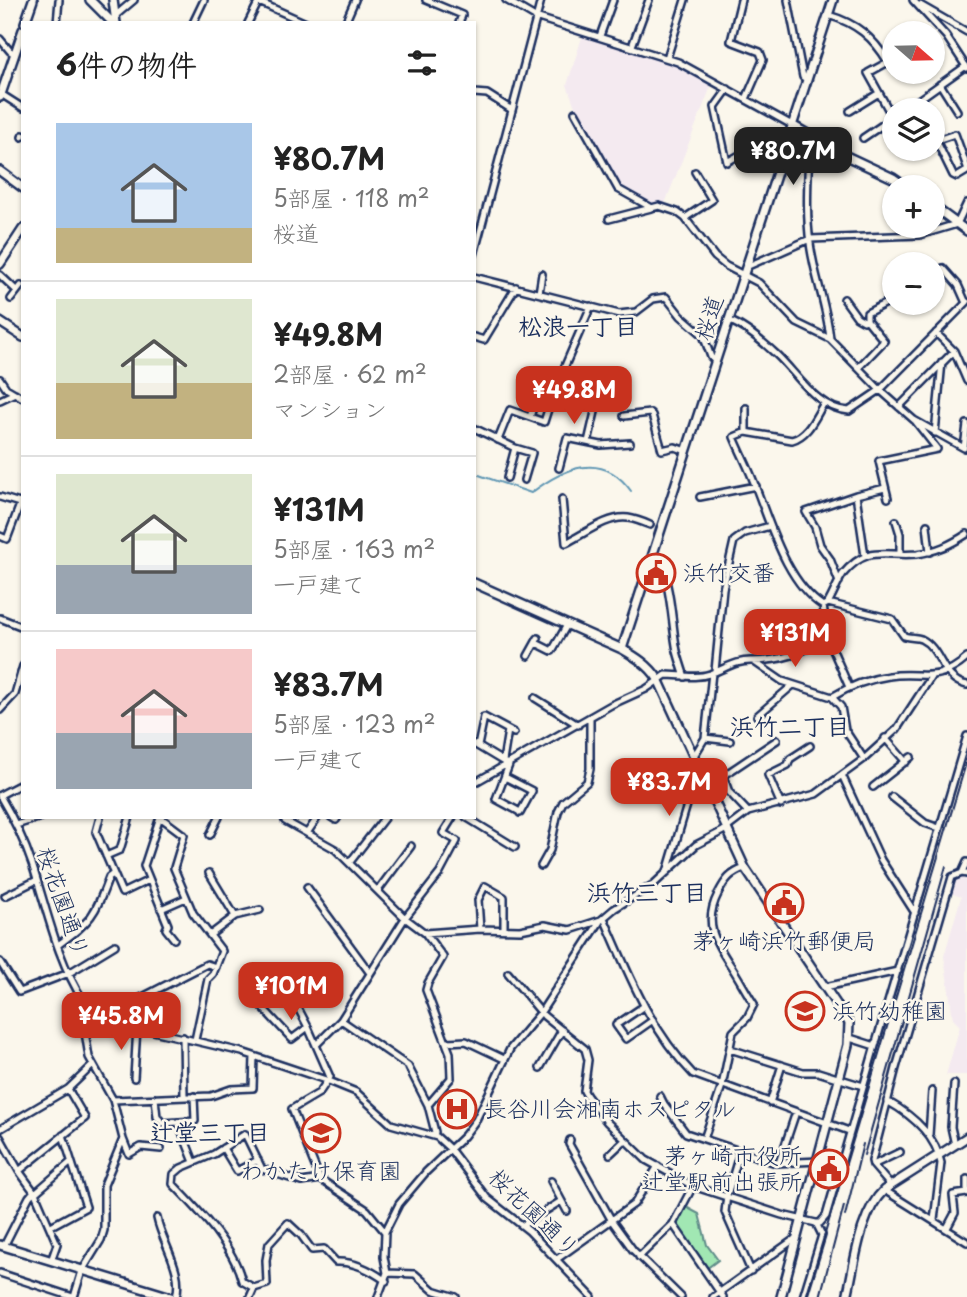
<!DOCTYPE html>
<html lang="ja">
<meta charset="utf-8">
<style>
:root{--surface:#fff;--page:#f6f6f6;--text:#222;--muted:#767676;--line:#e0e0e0;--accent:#c8321e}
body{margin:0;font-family:"Playpen Sans","Klee One",sans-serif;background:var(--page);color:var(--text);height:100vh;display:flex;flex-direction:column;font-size:26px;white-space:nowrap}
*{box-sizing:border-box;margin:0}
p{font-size:23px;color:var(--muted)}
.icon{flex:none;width:38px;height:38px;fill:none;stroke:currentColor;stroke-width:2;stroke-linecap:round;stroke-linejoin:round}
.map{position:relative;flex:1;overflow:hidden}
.sheet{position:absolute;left:21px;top:21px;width:455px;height:798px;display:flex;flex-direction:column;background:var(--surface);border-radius:0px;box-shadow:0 2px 5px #0004}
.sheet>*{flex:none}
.needle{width:46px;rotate:110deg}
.controls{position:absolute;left:882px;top:21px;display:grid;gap:14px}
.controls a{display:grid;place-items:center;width:63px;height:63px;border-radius:50%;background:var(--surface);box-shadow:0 2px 5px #0004;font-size:35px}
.price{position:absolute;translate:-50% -60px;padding:0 16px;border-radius:14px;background:var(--accent);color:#fff;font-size:23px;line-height:46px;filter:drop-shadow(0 2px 4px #0008)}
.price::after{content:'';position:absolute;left:50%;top:42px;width:21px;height:16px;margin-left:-10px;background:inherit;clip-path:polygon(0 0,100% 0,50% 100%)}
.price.current{background:#222;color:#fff}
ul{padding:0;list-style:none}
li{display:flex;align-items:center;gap:21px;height:175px;padding:0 35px}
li+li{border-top:2px solid var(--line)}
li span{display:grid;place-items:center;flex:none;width:196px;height:140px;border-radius:0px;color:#555}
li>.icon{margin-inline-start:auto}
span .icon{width:84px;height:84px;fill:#fffc;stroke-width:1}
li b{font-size:30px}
h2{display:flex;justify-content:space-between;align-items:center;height:84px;padding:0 35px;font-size:30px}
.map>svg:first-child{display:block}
.built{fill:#f4eaf0}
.green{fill:#a1e7b3;stroke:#5e8b88;stroke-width:2}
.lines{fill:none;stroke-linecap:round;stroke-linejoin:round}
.stream{stroke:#6097b4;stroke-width:2}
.street-casing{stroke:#1b2f5e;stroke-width:10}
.secondary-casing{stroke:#1b2f5e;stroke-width:12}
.street{stroke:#fbf7ec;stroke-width:5}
.secondary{stroke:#fbf7ec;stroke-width:7}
.rail{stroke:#1b2f5e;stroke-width:2}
.labels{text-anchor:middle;stroke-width:5;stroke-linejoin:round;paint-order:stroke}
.street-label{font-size:23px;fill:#1b2f5e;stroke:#fbf7ec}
.poi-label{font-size:23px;fill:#1b2f5e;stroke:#fbf7ec;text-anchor:start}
.neighbourhood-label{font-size:24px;font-weight:bold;fill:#1b2f5e;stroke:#fbf7ec}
</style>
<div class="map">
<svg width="967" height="1297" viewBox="0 0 967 1297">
<rect width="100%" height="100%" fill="#fbf7ec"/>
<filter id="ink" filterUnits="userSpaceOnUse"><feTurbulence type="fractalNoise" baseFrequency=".0143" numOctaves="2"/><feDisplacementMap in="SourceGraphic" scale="14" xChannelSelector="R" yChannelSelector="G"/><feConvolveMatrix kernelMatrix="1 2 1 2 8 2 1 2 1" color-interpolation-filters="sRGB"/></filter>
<g filter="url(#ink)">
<path class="built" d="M583,34L672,63L712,84L664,206L651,205L623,190L581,123L567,85Z
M961,875L967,877V1075H946L960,1026L953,1019L944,956L961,897L951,893L955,878Z"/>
<path class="green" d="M684,1206L699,1214L707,1245L718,1260L706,1269L675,1224Z"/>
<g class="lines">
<path class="stream" d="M479,475L531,493C564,468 602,450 631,491"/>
<defs>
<path id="street" d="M426,0L462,15L459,23
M506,0L535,17L678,62L792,125
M741,0L731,41L760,52L763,60L746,99
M788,0L803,77L807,79
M913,0L946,36L967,68
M259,2L306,23
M920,5L967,32
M828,15C856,23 873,37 888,62L868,73L893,118
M115,16L134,0
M57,23L59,0
M193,23L204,0
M248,23L259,1
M345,23L355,0
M600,36L613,0
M0,39L10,51L15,54
M632,46L649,0
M667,58L685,0
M940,84L957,111
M728,89L715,107L727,162L750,149
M474,93L487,94L512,110
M1,94L23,108
M904,110L966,66
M850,111L879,93
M575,112L618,189L652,208
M933,134L953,175L957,177L967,171
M809,135C809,171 805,207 810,243C814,276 827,306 830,339
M22,137L23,135
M863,138L894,117
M937,140L955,134L967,167
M685,218L712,200L695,172
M609,219L659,206L677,212L685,218L715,257L726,266L759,283L797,323L830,339L880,390L914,420L964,448L967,424
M474,255L541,0
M746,267L810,239L920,235L957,224L967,203
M933,274L943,268L958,285L966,303
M0,275L17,291
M474,277L619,314L636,312L653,299L666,297L681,316L703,335L711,357L715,361
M539,293L542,274
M11,299L21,286
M844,299L857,317L864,321L867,320V313L894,299
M728,320C746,327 763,342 777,355C798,375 817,409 849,411L880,390L967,302
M936,333L954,351L967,381
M474,337L484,340L516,287
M859,367L884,341L867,320
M561,375L591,306
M0,379L6,388L23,398
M0,400L15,393
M824,403C815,417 809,435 792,440L746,432L734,437C741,454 750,470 756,488C771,526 787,583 823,606L828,603L892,619L904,636C910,638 916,637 921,639C942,649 941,680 967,685
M899,407L954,351
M624,416L650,413L652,415L662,450L675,447L686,451
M474,428L515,448L532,453L524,480
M746,432V408
M935,433L942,362
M498,440L510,410L544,422L551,400L537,395L530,417
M588,442L595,412
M559,468L567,438L601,445L630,443
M507,478L515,448
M856,495L865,556
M0,497L23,504
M700,497L756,486
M888,498L879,461L937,449L916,422
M562,499L566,543C583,535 608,515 628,518C635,519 643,522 650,525
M896,521L900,534V553
M927,525L930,552
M0,536L7,539L21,502
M653,554C672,575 671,623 677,651C679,659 682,668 685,677
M839,582L830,559L820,545L815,527L806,512L856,495L885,488
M828,603C833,595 838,581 843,574C868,544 885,557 917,554C937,551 950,545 967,534
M823,606L828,639L849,687
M0,618L23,627
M536,643L552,651L567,625
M528,656L538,638
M753,661C786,660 799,653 828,639
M715,671L723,589L734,541L745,533L770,526
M832,697L841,707L845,730L864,759
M535,698L578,725
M0,710L15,694L23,666
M757,716L793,685
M705,738L730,741
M885,738L906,762
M474,744L509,765
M478,746L484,717L514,733
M694,756L705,738L712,673
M503,761L508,730
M509,765L496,799L520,812
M842,775L881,860L915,913
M505,777L532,791L520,813
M474,783L611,705L646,689L666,675C681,675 695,679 710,674C725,669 736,660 753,661L782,681L832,697C850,686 868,679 889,676C923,671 936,685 967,658
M873,787L911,757
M0,795L23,783
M0,796C13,818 24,840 32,864C47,909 57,960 83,1000C92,1012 105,1017 119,1023L242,1052L329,1081L356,1092L391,1124L437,1137L450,1149L487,1198L529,1231L592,1297
M892,797L925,823L939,828
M781,805L768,775L788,765L790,759L810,746
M748,812L729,792L723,776L777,740
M100,817L96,832L122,893L149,880
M160,817L184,835L174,868L193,913L222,951L213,974L208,979L195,1040
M160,817L144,866L168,925L166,929L174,939
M284,817L285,821L335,849L405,918L425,933L443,957L428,983L426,990L450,1053L451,1078L428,1105
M331,817L336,820L338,817
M466,817L515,847
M16,825L41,817
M307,833L318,817
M210,835L219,817
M106,856L120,850L130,817
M350,862L385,817
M541,866L550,850L558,812L563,802L587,782L590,769V718
M667,872L698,768
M209,873L235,916
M962,873L967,862
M307,887L370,973
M379,889L411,846
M5,896L37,880
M161,909L186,898
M604,918C628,973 650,1030 693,1074L849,1131
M480,929L478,900L485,886L504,897V929
M425,933L480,929L520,930L545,925L570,930L601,920
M210,935L235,916L260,910
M58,945C92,920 94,917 109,877L113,874
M0,962L19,992L69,973L115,945
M508,973L544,1016L585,1049L588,1060L584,1091L587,1096L607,1122L646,1160L693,1186L782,1215L816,1223L822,1235L803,1297
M825,987L898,971
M84,1001L85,1032L89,1057L113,1100L123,1139L129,1154L141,1147L161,1149
M644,1006L616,1025L626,1039L653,1020
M341,1020L408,1066L428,1105L435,1132L434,1136
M119,1023L127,1005L207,964L216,967
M308,1027L292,1039L262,1007L288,989L308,1027L330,1077L319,1093L292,1109L320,1179L367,1210L385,1232
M183,1037L184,1096
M850,1038L875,1046L967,736
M447,1042L466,1041L504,1059
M317,1044L341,1020L405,918L440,873L457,841L443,833L453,817
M730,1049L803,1072H818L863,1086
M540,1068L562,1030
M134,1078L137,1027
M954,1084L951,1127L955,1145
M660,1096L664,1104L686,1133L776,1163L841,1160
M155,1098L157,1117L163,1123L195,1121L194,1096
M113,1100L211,1096L231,1089L253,1088L254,1056
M887,1101C912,1115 935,1134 941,1163L934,1220
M770,1103L782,1065
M178,1122L194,1162
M0,1129L68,1089L93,1065
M929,1135L932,1091
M0,1137L19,1171L35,1193L57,1244L51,1261
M704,1139L722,1086L733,1032L747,1018L754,1004C746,992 739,978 731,966C715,942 703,923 718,894C725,880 730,873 745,868
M570,1140L569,1144L612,1221L633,1250L681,1297
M223,1148L237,1171L258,1160
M740,1152L727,1195L725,1212L751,1271
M610,1154L625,1140
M779,1163L796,1112
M873,1165L900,1152
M19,1171L85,1118L68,1089
M967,1179V1189
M551,1181L567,1211
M891,1186L873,1165L872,1161L896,1068L952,877L962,873L967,874
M884,1190L967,1242
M35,1193L71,1162
M157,1218C162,1243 184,1271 176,1297
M816,1223H820L826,1216L875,1046
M673,1224L723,1297
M523,1225L561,1201
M51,1226L86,1207L63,1135
M947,1228L955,1213L953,1195L967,1193
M4,1246L29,1197L34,1191
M639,1257L673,1224L693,1186
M557,1259L634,1204L658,1166
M0,1273L73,1297
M387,1273L415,1274L433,1290L456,1297
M254,1288L242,1281C233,1245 199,1211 173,1184L174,1174L181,1168L214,1154L245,1134L262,1169L302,1182L320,1179
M74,1297L82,1271L101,1240L104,1230V1185L123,1139
M250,1297L254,1288L267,1284L266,1260L269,1244L288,1223L301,1235L312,1250L324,1249L336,1262C353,1261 371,1270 386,1281
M378,1297L387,1273L384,1257L385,1232L399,1204L426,1172L464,1136L476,1120L510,1049L541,1012L601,920L614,909L654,884L696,845L723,831L748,812L816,794L842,775L864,759L897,729L931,677
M713,1297L796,1238"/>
<path id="secondary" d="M90,0L113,23
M113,0L116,23
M25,23L33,0
M0,97L23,30
M792,125L844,155L893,178L906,187
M0,171L23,188
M933,206L967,231
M0,264L23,229
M0,322L23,337
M474,583L622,649C636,657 649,665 658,679L745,868L849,1023L848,1045L781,1297
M622,649L833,0
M0,1245L171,1297
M847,1297C855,1264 859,1214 884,1190L967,1137"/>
</defs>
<use href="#street" class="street-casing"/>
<use href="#secondary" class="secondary-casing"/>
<use href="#street" class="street"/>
<use href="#secondary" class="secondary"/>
<path class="rail" d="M864,1155L946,866
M845,1216L863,1144
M806,1297L967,760
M820,1297L844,1206"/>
</g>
</g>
<defs>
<symbol id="civic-ring" viewBox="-11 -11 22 22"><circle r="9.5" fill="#fbf7ec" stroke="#c8321e" stroke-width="1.5"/><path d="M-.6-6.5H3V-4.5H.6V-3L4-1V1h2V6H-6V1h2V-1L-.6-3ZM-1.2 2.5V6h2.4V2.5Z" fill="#c8321e"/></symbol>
<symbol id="school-ring" viewBox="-11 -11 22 22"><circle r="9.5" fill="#fbf7ec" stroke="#c8321e" stroke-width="1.5"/><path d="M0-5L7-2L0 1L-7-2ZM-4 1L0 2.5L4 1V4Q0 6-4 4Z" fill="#c8321e"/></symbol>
<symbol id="hospital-ring" viewBox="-11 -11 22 22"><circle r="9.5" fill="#fbf7ec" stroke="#c8321e" stroke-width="1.5"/><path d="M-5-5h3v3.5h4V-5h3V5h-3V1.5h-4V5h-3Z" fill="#c8321e"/></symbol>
</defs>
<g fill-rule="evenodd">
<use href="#civic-ring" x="634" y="551" width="44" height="44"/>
<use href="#civic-ring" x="762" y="881" width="44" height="44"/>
<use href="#school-ring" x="783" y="989" width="44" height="44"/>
<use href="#hospital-ring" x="435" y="1087" width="44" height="44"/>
<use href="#school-ring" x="299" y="1111" width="44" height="44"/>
<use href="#civic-ring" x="807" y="1147" width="44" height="44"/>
</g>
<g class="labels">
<g class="street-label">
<text transform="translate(709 318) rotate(-73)" y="8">桜道</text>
<text transform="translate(63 902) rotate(71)" y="8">桜花園通り</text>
<text transform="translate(534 1213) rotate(44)" y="8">桜花園通り</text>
</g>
<g class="poi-label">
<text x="683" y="581">浜竹交番</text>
<text x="784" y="949" text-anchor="middle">茅ヶ崎浜竹郵便局</text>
<text x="832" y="1019">浜竹幼稚園</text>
<text x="484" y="1117">長谷川会湘南ホスピタル</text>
<text x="802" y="1164" text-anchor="end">茅ヶ崎市役所<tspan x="802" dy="26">辻堂駅前出張所</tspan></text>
<text x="321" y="1179" text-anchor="middle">わかたけ保育園</text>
</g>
<g class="neighbourhood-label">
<text x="578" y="335">松浪一丁目</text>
<text x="790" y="735">浜竹二丁目</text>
<text x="647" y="901">浜竹三丁目</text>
<text x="210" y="1141">辻堂三丁目</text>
</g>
</g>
</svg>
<div class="controls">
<a><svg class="needle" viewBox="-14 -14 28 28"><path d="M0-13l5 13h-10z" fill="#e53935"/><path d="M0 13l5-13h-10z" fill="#767676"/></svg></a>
<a><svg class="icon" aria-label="layers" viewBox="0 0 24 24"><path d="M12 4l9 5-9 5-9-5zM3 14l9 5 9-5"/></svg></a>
<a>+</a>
<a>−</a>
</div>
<b class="price current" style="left:793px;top:187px">¥80.7M</b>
<b class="price" style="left:574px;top:426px">¥49.8M</b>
<b class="price" style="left:795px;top:669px">¥131M</b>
<b class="price" style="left:669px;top:818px">¥83.7M</b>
<b class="price" style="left:291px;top:1022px">¥101M</b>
<b class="price" style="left:121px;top:1052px">¥45.8M</b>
<section class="sheet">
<h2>6件の物件<svg class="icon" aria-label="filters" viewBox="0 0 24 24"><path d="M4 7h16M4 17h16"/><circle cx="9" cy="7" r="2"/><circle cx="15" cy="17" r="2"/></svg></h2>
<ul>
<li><span style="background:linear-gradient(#a9c7e8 75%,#c2b280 0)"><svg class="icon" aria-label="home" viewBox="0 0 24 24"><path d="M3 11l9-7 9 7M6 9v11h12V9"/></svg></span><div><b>¥80.7M</b><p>5部屋 · 118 m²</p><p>桜道</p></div></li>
<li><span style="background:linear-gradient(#dfe7d0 60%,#c2b280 0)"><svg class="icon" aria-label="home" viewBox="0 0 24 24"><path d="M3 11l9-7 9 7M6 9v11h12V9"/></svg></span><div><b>¥49.8M</b><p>2部屋 · 62 m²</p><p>マンション</p></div></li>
<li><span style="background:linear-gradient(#dfe7d0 65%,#9aa5b1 0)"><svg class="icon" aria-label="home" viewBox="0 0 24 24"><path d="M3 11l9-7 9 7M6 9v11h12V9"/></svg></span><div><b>¥131M</b><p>5部屋 · 163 m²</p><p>一戸建て</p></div></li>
<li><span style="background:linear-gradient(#f6c9c9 60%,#9aa5b1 0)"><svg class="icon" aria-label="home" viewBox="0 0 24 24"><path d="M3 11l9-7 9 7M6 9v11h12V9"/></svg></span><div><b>¥83.7M</b><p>5部屋 · 123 m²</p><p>一戸建て</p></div></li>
</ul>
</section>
</div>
